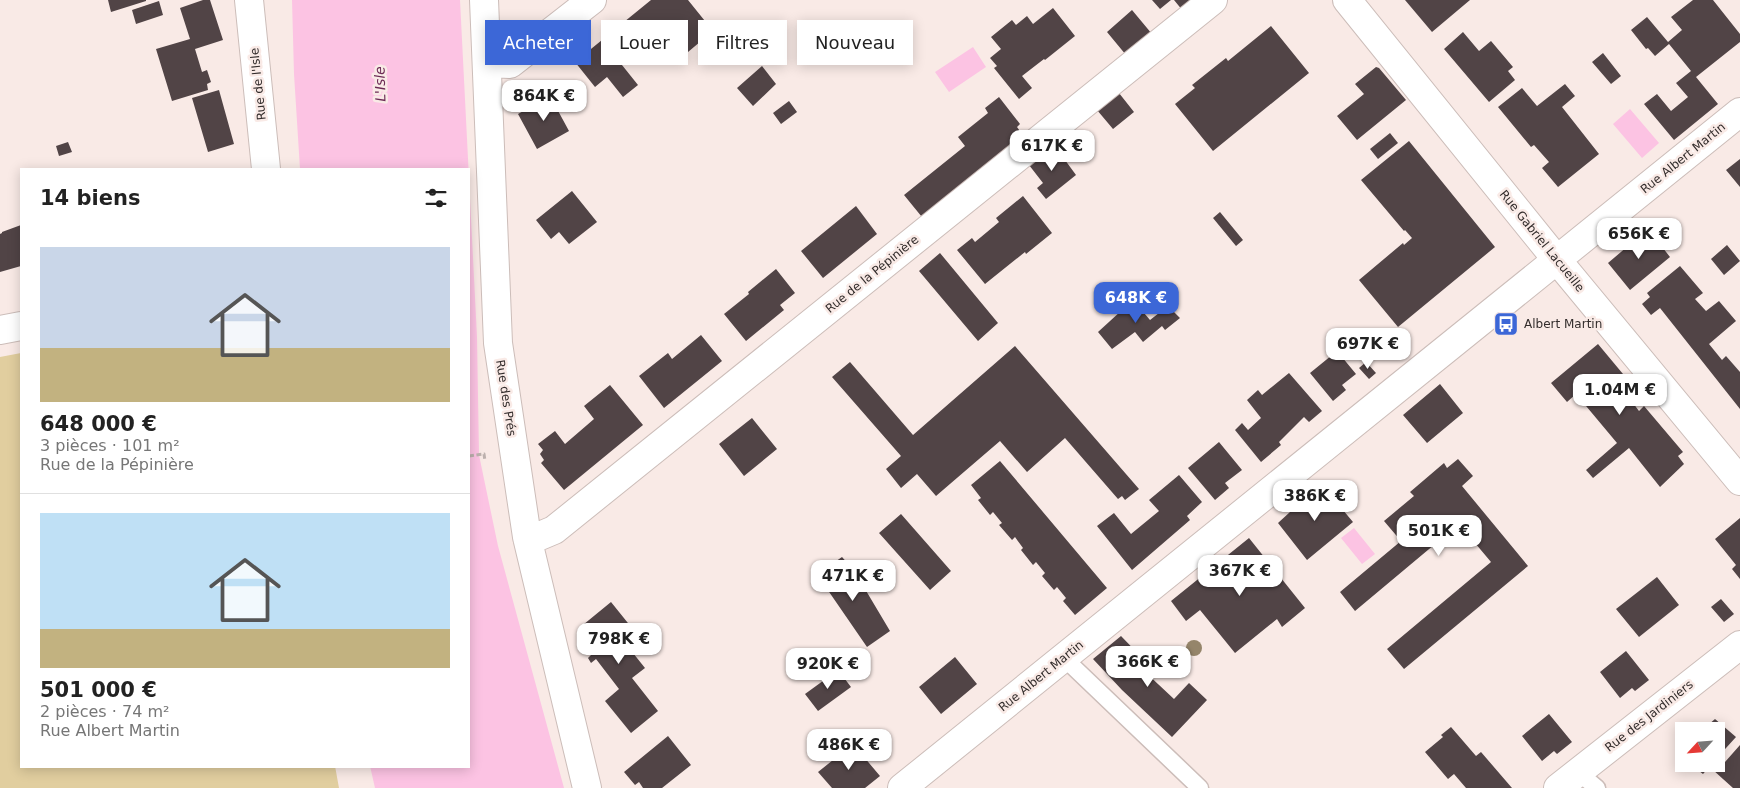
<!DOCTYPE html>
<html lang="fr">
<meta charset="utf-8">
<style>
:root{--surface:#fff;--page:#f2f2f2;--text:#222;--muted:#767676;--line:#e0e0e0;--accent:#3c67d7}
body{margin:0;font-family:"DejaVu Sans",sans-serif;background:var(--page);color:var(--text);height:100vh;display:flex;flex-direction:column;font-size:19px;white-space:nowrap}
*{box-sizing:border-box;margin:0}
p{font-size:16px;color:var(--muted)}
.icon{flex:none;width:28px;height:28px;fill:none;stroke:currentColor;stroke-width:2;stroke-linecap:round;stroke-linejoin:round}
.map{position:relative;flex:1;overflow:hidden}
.drawer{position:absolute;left:20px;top:168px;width:450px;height:600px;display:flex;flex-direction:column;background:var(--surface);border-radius:0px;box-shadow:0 2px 12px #0003}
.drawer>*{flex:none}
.banner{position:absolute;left:485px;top:20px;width:475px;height:45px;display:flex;gap:10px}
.needle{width:32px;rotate:244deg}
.buttons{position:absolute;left:1675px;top:722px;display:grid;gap:10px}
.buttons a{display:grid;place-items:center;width:50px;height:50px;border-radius:0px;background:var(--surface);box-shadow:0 2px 12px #0003;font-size:25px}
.price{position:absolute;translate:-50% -42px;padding:0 11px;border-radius:10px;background:#fff;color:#222;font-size:16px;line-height:32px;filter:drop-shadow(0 1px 2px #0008)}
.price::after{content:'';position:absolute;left:50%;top:30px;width:15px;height:11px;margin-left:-8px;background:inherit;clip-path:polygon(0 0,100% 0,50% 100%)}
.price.current{background:var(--accent);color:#fff}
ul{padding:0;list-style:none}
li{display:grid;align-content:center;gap:10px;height:265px;padding:0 20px}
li+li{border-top:1px solid var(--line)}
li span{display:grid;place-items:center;height:155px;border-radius:0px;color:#555}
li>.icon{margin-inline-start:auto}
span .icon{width:90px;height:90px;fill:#fffc;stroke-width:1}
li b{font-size:21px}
h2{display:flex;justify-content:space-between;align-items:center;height:60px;padding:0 20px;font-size:21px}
.pill{padding:0 18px;border-radius:0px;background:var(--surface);box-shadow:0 2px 12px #0003;font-size:18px;line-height:45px}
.pill.current{background:var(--accent);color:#fff}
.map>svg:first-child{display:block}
.green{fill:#e1ce9f}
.water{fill:#fcc3e3}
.building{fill:#514446}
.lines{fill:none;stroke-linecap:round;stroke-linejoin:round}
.lane-casing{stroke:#ccbdb9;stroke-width:19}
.street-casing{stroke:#ccbdb9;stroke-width:30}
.path{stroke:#bdb1ae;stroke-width:3;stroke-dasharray:5 2.5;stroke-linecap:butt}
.lane{stroke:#fff;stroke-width:16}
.street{stroke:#fff;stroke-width:28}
.tree{fill:#95856a}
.labels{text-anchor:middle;stroke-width:5;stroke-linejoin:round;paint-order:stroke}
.street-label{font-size:12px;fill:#332d2c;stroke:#f9eae6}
.poi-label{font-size:12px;fill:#332d2c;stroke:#f9eae6;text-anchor:start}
.water-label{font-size:14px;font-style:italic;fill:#6c2b55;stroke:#f9eae6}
</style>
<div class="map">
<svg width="1740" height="788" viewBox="0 0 1740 788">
<rect width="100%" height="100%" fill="#f9eae6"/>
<path class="green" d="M21,353V766H335L339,788H0V357Z"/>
<path class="water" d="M292,0H460L477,337L479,455L498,546L564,788H375L370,766H469V169H300L294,74Z
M973,47L986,67L949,92L935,72Z
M1630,109L1659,143L1642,158L1613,124Z
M1354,528L1375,554L1362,564L1341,538Z"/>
<path class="building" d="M108,0H146V1L111,12Z
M203,0H210L223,40L195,49L202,72L207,70L211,82L207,84L208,90L172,101L156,49L190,39L180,8Z
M651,0H688L713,31L688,52L669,28L645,47L624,22Z
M1152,0H1171L1160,9Z
M1174,0H1198L1183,11Z
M1405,0H1470L1432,32Z
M1693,0H1713L1740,34V42L1696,77L1718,104L1674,140L1644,104L1657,94L1671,111L1688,97L1676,83L1691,71L1669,44L1655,56L1648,48L1646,49L1631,30L1647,17L1668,42L1682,30L1671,17Z
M159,1L163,15L136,24L132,10Z
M1053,8L1075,36L1045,60L1044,59L1022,76L1032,88L1019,99L994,68L997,66L990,58L1001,49L991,37L1012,20L1016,25L1027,16L1033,24Z
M1132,10L1152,34L1126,55L1107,32Z
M1271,26L1309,73L1213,151L1175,104L1195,88L1192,85L1226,58L1228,61Z
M1463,32L1479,51L1491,41L1513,67L1508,71L1515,80L1489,102L1444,49Z
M602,40L638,85L623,97L607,77L595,87L575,62Z
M1603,53L1621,76L1611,84L1592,62Z
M762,66L776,84L753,106L737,88Z
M1376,67L1379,68L1406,100L1357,140L1337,116L1364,94L1355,84Z
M1565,84L1575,96L1562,107L1599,154L1558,187L1542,168L1549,162L1534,145L1531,147L1498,107L1522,88L1537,106Z
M219,90L234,144L208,152L192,98Z
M1119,93L1134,112L1113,129L1097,110Z
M550,96L569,131L537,149L518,114Z
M999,97L1020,124L1017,127L1022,134L1013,142L1018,148L926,222L904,195L965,146L958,137L988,113L985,108Z
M789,101L797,112L781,124L773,113Z
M1390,133L1398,143L1378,159L1370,149Z
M1409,141L1495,247L1398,327L1359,280L1403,243L1404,245L1412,238L1405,230L1404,231L1361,180Z
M68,142L72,152L59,156L56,146Z
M1054,145L1076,175L1046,199L1037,188L1043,183L1029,165Z
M1740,159V187L1726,170Z
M572,191L597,222L569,244L559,232L551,239L536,220Z
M1023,196L1052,233L1026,254L1025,252L985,284L957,250L972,238L975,242L999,222L996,218Z
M856,206L877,234L823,278L801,251Z
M1220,212L1243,240L1236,246L1213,218Z
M21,225V266L0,272V234L2,233V232Z
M1648,229L1670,257L1630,290L1608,263Z
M1727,245L1740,261L1724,275L1711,259Z
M940,253L998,323L978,341L919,271Z
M1680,266L1703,293L1695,299L1706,311L1719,301L1736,321L1709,344L1722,360L1726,356L1740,372V409L1660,308L1651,315L1642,304L1650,297L1647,293Z
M776,269L795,293L780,305L784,310L746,341L724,314L749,294L748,292Z
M1133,300L1150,320L1168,306L1180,318L1165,330L1162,326L1143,342L1135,332L1112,349L1098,332Z
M701,335L722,361L664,408L639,376L668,353L672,359Z
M1598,344L1638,392L1630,399L1639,411L1644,406L1683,452L1678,456L1684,464L1660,487L1629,448L1593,478L1586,470L1617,443L1576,394L1567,402L1551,383Z
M1015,346L1139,489L1125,500L1122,496L1118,499L1065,438L1027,472L1000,441L936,496L917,474L901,488L886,469L901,456L832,377L850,362L913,435Z
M1337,351L1356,374L1342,385L1346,390L1333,401L1310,373Z
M1366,362L1376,373L1369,379L1359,368Z
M1289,373L1322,411L1309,422L1304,417L1279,442L1281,445L1261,462L1235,430L1242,423L1248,430L1261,418L1247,400L1258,390L1262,395Z
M1440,384L1463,413L1427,443L1403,415Z
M610,385L643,425L564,490L541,463L544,460L540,454L543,450L538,444L555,431L565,444L594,419L584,406Z
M752,418L777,449L744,476L719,444Z
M1219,442L1242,470L1225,483L1229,488L1215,500L1188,468Z
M1458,459L1473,476L1462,486L1528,566L1404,669L1387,649L1491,562L1459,524L1355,611L1340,592L1401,541L1384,521L1414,496L1410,492L1444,463L1447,468Z
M1000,461L1107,588L1075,615L1063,601L1066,598L1057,587L1054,590L1042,576L1045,573L1036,562L1033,565L1021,550L1023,548L1015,537L1012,540L999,525L1002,523L993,512L990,515L978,500L981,498L971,485Z
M1179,475L1202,502L1187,516L1190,520L1132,570L1097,526L1114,513L1131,534L1159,511L1149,500Z
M1322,485L1353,522L1307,560L1278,523L1290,512L1289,511Z
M901,514L951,571L930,590L879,533Z
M1740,518V579L1732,569L1736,565L1715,539Z
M1249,538L1305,608L1282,627L1277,619L1235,653L1200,610L1186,621L1171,601Z
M842,557L851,567L843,572L856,594L865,589L890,631L867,647L825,586L817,583L814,576L818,567L824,564L829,566Z
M1657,577L1679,605L1639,637L1616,609Z
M1721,599L1734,614L1724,622L1711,607Z
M611,602L640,638L629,648L645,668L632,678L658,711L631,733L605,701L619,689L596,659L591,663L588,658L596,650L578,629Z
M1121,636L1149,665L1143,670L1174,699L1189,683L1207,700L1172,737L1122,690L1093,659Z
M1626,651L1649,680L1635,691L1632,688L1620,698L1600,672Z
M955,657L977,684L941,714L919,687Z
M838,670L851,687L818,711L805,694Z
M1549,714L1572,742L1557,754L1554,751L1542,761L1522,736Z
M1715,719L1736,737L1716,759V731H1701Z
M1451,727L1476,756L1481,752L1512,788H1466L1454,774L1448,779L1425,752L1443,737L1441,735Z
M668,736L691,765L662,788H643L639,782L635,785L624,772Z
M853,744L880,776L865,788H832L818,772Z
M1740,745V788H1733L1713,770L1722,760L1725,762Z
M1690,764H1712L1703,774Z"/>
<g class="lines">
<defs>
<path id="lane" d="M1064,658L1200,788
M1578,772L1597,788"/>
<path id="street" d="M249,0L266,169
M484,0L498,343L527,537L587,788
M1347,0L1557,260L1740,481
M487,63L510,64L592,0
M0,330L21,326
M527,537L535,538L554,530L1213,0
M902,788L1740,112
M1558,788L1740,645"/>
</defs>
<use href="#lane" class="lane-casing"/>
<use href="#street" class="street-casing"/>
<path class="path" d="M469,456L484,454L485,461"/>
<use href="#lane" class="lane"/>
<use href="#street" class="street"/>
</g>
<circle class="tree" cx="1194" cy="648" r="8"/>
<defs>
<symbol id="bus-square" viewBox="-11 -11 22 22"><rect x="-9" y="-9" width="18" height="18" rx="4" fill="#3c67d7" stroke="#f9eae6"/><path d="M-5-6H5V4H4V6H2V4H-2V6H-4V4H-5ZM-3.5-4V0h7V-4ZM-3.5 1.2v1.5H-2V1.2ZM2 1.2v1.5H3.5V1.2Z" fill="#fff"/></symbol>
</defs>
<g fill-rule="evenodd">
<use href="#bus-square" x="1492" y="310" width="28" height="28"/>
</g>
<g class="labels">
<g class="street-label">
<text transform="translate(258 84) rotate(-96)" y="4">Rue de l'Isle</text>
<text transform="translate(1683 158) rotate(-39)" y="4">Rue Albert Martin</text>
<text transform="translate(1542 241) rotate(51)" y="4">Rue Gabriel Lacueille</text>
<text transform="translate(872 274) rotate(-39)" y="4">Rue de la Pépinière</text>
<text transform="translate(506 398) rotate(81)" y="4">Rue des Prés</text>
<text transform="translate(1041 676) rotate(-39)" y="4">Rue Albert Martin</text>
<text transform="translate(1649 716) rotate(-38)" y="4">Rue des Jardiniers</text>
</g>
<g class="poi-label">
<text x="1524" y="328">Albert Martin</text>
</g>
<g class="water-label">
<text transform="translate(380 84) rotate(-92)" y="5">L'Isle</text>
</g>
</g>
</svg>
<div class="buttons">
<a><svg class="needle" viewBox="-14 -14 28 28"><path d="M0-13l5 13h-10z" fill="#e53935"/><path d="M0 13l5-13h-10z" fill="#767676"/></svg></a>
</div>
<b class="price" style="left:544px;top:122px">864K €</b>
<b class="price" style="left:1052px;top:172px">617K €</b>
<b class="price" style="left:1639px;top:260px">656K €</b>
<b class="price current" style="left:1136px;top:324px">648K €</b>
<b class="price" style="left:1368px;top:370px">697K €</b>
<b class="price" style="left:1620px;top:416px">1.04M €</b>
<b class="price" style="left:1315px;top:522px">386K €</b>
<b class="price" style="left:1439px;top:557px">501K €</b>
<b class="price" style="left:1240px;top:597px">367K €</b>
<b class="price" style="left:853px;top:602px">471K €</b>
<b class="price" style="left:619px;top:665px">798K €</b>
<b class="price" style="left:1148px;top:688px">366K €</b>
<b class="price" style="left:828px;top:690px">920K €</b>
<b class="price" style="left:849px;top:771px">486K €</b>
<div class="banner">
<a class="pill current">Acheter</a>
<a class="pill">Louer</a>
<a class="pill">Filtres</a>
<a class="pill">Nouveau</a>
</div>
<section class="drawer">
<h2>14 biens<svg class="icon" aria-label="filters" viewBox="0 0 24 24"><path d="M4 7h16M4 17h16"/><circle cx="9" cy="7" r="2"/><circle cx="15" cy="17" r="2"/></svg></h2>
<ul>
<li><span style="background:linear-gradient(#c9d6e8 65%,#c2b280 0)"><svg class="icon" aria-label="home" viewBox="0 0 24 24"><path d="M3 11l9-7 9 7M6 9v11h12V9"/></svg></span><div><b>648 000 €</b><p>3 pièces · 101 m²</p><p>Rue de la Pépinière</p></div></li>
<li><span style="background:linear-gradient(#bfe0f5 75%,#c2b280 0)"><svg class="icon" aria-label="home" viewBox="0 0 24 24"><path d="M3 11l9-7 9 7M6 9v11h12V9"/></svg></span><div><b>501 000 €</b><p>2 pièces · 74 m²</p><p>Rue Albert Martin</p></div></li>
</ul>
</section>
</div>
